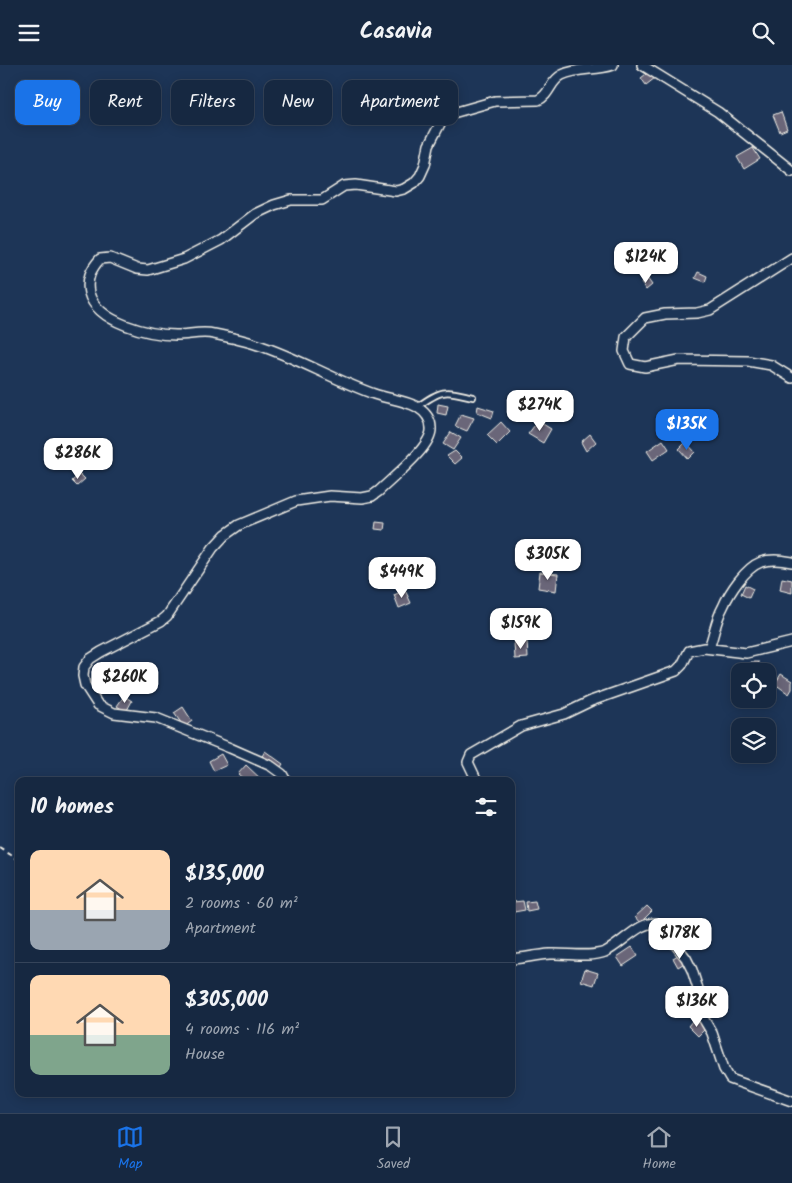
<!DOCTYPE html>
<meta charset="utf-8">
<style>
:root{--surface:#162841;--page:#1f3048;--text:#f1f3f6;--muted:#9ea6b1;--line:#35445a;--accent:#1a73e8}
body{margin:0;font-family:Kalam,sans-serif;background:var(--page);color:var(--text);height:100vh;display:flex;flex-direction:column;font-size:19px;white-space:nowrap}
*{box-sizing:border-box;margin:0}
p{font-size:16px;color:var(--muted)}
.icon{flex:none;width:28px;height:28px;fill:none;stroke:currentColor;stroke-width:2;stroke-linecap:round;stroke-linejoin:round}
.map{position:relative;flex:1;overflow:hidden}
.details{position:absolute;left:15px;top:712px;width:500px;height:320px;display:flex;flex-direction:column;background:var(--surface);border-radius:10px;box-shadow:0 2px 12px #0003,0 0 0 1px var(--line)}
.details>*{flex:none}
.hud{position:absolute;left:15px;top:15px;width:500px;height:45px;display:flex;gap:10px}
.fabs{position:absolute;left:731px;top:598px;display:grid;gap:10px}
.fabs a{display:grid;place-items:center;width:45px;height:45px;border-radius:10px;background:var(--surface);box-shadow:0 2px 12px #0003,0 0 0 1px var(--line);font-size:25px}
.price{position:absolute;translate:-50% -42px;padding:0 11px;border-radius:10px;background:#fff;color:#222;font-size:16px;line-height:32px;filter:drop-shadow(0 1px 2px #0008)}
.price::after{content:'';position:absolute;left:50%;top:30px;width:15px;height:11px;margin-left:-8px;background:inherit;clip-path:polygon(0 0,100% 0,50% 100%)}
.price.on{background:var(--accent);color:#fff}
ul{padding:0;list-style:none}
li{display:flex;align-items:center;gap:15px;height:125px;padding:0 15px}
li+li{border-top:1px solid var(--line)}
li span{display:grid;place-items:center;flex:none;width:140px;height:100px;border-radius:10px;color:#555}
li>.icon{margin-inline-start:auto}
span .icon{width:60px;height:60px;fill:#fffc;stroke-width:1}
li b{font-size:21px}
h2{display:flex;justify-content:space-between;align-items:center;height:60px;padding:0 15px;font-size:21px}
.tag{padding:0 18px;border-radius:10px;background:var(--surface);box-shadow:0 2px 12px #0003,0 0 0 1px var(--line);font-size:18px;line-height:45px}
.tag.on{background:var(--accent);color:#fff}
header{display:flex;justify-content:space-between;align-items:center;height:65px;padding:0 15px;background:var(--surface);font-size:22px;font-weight:600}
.dock{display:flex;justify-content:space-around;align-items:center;height:70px;border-top:1px solid var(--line);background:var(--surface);font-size:14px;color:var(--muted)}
.dock a{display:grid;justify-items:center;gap:2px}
.dock .on{color:var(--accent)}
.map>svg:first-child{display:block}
.building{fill:#6b6679;stroke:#f4f1e8}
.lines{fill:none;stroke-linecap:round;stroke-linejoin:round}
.lane-casing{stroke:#f4f1e8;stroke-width:8}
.street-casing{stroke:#f4f1e8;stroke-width:12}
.path{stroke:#f4f1e8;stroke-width:2;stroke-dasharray:5 4;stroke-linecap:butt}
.lane{stroke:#1d3557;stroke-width:4.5}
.street{stroke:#1d3557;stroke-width:9}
</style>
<header><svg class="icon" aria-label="menu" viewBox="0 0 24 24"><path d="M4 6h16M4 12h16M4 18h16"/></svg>Casavia<svg class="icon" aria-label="search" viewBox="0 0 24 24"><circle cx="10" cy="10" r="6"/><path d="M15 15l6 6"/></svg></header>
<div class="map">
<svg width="792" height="1048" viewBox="0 0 792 1048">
<rect width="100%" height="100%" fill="#1d3557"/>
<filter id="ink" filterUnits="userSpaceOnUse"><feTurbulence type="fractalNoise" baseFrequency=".02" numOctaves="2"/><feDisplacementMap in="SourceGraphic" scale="10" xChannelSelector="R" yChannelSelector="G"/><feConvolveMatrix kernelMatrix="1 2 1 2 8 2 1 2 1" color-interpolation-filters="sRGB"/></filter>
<g filter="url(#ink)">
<path class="building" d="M650,6L655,13L646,20L641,13Z
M781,47L787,64L780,67L773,50Z
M753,83L760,94L744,104L737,92Z
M698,207L707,211L705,217L695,213Z
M647,213L652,220L646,225L641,218Z
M438,339L448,341L446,350L437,348Z
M478,341L494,346L492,353L477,347Z
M461,349L474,353L467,366L455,361Z
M538,356L551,364L543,378L528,369Z
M501,357L510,367L497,380L487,370Z
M451,367L461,373L453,385L443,379Z
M590,369L596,377L586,386L581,377Z
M663,375L669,384L653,395L647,386Z
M686,377L695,387L688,394L679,384Z
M455,386L462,393L455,399L447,391Z
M80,409L85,414L77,421L72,416Z
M376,457L385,458L384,465L375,464Z
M377,497L387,498V507L377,506Z
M540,507L558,509L556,526L538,523Z
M782,513L792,515V528L780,525Z
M745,520L753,524L749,533L741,529Z
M405,525L411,538L399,543L394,530Z
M527,576L528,593L515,594L514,577Z
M751,597H759V605H751Z
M781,609L792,616V624L789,629L775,619Z
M124,631L132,636L126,647L117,641Z
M183,642L192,656L184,662L174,648Z
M265,686L283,699L279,705L261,693Z
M221,689L227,700L214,706L209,696Z
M246,700L263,716H246L238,709Z
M523,836L525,845L514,847L513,837Z
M535,836L537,844L527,846L526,837Z
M647,841L652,846L640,858L635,852Z
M632,882L638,891L623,901L617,892Z
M681,888L686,897L678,902L673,893Z
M585,904L598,908L594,920L581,916Z
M693,955L697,959L699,956L706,963L698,971L688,961Z"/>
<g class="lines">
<defs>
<path id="lane" d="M417,342C442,324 444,325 473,332"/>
<path id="street" d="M642,0L718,47L792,106
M792,193L710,245L697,248L665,249L645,253L626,272L624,286L630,299L645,302L679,295L748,296L771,300L792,313
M709,583C714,570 716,554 723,542C729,528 745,503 761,497C770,494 782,495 792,497
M286,716L282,709L271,701L230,683L156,653L114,648L98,640L85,620L83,611L84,602L90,594L101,587L161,556L167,551L213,483L225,470L239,460L296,436L330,431L362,433L372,431L379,426C392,413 433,381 431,363C431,354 425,347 417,342C404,335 388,334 374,329C334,315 298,293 258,280C244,275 229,272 214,269C202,266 189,270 176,270C150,270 97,258 89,228C86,214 91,204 100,194L110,193L137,204L148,205L184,194L221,175L255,149L274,140L291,135H322L344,121L356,120L396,126L404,124L414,118L420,111L425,100L429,80L441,57L445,52L453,48L495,36L538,35C550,30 550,16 562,10C578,2 596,6 613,0
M477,716L468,697L471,690L521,661L564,649L591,636L676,606L682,600L689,586L704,583L746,588L792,577
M511,894C524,893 537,890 550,889C567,888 589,893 605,887C621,880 642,853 659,859L686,893L692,905L699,927L698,942L700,948L712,968L724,1004L730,1014L792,1036"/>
</defs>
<use href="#lane" class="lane-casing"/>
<use href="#street" class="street-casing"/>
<path class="path" d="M0,783L19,795"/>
<use href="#lane" class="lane"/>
<use href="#street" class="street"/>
</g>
</g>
</svg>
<div class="fabs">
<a><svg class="icon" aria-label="locate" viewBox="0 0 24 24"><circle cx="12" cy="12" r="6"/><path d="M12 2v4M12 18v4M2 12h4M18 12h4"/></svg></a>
<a><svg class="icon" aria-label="layers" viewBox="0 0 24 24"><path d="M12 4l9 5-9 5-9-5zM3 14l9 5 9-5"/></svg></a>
</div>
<b class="price" style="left:646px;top:219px">$124K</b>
<b class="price" style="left:540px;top:367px">$274K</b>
<b class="price on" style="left:687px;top:386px">$135K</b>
<b class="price" style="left:78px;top:415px">$286K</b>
<b class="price" style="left:548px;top:516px">$305K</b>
<b class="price" style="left:402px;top:534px">$449K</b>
<b class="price" style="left:521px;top:585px">$159K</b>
<b class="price" style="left:125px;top:639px">$260K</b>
<b class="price" style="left:680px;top:895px">$178K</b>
<b class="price" style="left:697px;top:963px">$136K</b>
<div class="hud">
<a class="tag on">Buy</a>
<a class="tag">Rent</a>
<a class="tag">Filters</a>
<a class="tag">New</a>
<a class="tag">Apartment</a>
</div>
<section class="details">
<h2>10 homes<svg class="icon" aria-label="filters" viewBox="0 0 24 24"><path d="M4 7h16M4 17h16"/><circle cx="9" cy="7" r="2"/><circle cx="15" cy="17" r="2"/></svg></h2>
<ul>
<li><span style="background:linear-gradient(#ffd9b3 60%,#9aa5b1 0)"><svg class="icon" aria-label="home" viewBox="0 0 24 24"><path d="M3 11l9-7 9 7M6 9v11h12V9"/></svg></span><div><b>$135,000</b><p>2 rooms · 60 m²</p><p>Apartment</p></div></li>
<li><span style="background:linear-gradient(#ffd9b3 60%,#7fa58c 0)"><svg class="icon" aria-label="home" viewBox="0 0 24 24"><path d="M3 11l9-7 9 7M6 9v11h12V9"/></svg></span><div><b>$305,000</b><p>4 rooms · 116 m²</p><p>House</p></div></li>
</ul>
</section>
</div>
<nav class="dock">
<a class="on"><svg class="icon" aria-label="map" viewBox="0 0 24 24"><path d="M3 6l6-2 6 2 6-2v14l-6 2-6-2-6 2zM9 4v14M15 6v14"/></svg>Map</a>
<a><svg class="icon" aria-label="saved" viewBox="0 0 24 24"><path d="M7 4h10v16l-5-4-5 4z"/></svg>Saved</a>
<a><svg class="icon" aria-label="home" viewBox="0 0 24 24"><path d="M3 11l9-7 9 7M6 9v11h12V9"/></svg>Home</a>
</nav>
